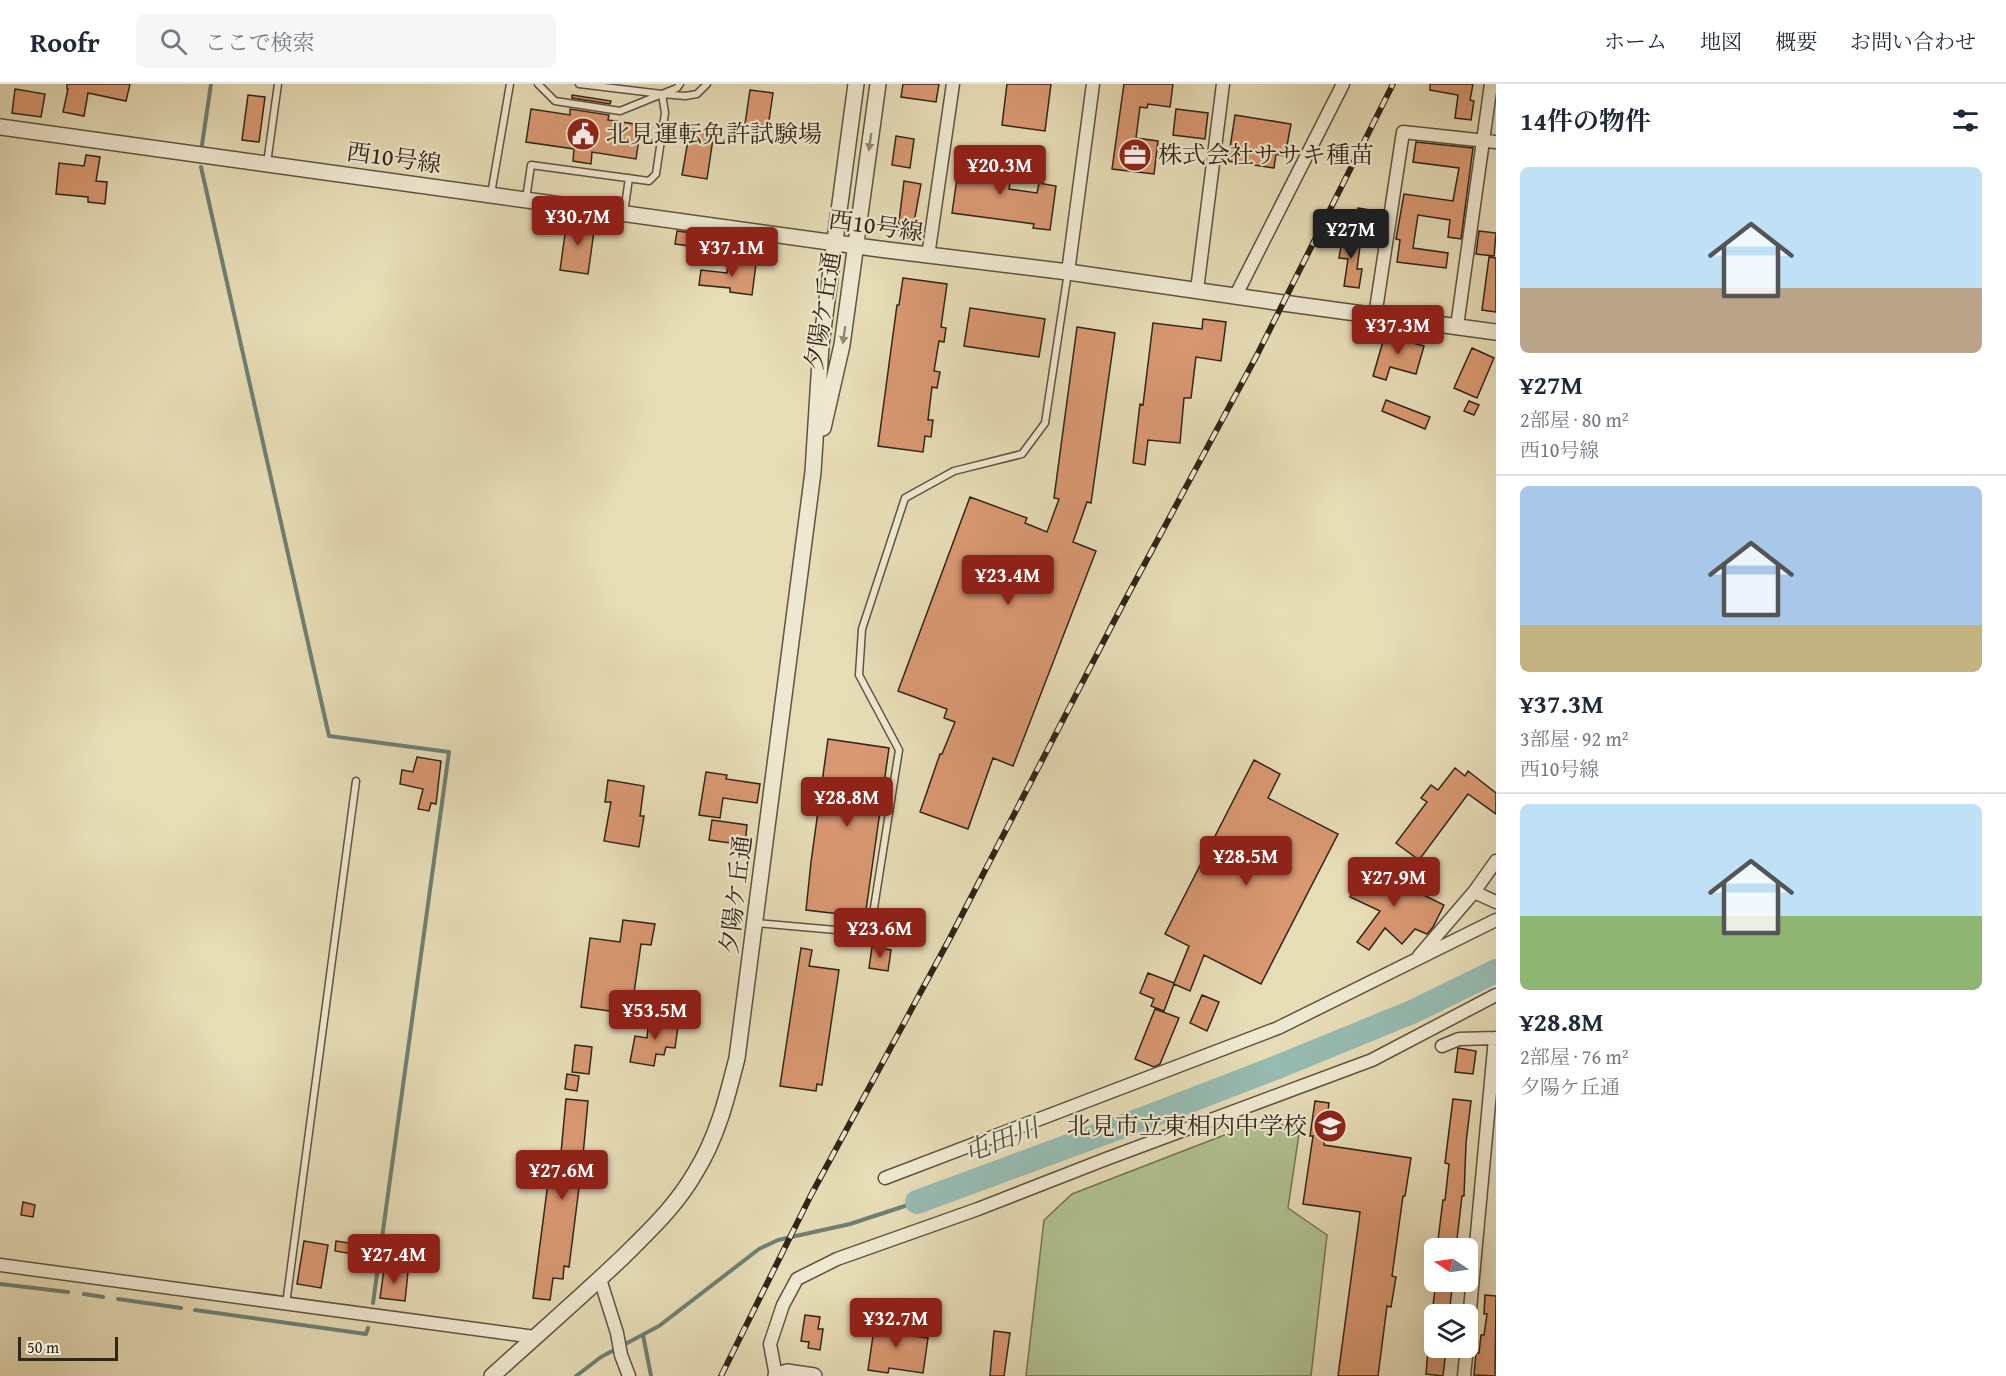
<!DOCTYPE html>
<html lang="ja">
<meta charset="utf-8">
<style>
:root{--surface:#fff;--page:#f6f6f7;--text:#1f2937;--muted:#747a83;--line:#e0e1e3;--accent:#8f2418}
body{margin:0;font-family:"Gentium Book Plus","Noto Serif JP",serif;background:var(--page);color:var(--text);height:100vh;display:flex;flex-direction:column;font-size:22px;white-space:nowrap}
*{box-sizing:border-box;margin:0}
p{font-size:20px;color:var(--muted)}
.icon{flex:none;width:33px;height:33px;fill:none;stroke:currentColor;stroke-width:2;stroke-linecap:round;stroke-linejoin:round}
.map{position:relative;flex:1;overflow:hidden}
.drawer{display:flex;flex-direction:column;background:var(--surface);width:510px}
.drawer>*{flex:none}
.needle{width:39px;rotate:283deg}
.buttons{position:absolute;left:1424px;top:1154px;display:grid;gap:12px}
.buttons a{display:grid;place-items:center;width:54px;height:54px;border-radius:9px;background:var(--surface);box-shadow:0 6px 24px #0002;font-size:30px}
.scale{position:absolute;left:18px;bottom:15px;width:100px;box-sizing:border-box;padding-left:6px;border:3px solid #312517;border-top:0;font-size:16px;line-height:21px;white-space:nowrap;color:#312517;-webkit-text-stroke:4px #efe8d0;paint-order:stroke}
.price{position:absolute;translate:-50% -51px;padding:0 14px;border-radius:6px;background:var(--accent);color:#fff;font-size:20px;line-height:39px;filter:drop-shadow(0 2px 3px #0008)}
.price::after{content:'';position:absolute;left:50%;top:36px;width:18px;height:14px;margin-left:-9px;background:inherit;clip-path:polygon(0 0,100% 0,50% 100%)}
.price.active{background:#222;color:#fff}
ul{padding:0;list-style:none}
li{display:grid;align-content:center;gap:12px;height:318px;padding:0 24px}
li+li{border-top:2px solid var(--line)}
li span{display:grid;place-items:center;height:186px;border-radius:9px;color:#555}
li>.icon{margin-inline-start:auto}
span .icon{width:108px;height:108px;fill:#fffc;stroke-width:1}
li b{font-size:26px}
h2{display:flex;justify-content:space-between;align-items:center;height:72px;padding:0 24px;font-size:26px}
header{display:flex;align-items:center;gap:36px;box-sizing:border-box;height:84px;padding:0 30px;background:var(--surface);border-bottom:2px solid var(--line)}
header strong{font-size:28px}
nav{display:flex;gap:33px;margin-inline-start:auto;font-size:21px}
.search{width:420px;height:54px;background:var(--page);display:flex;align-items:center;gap:15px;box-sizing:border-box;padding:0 21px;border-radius:9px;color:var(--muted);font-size:22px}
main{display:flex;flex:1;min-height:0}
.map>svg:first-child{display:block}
.green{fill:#b1c291;stroke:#717454;stroke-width:1.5}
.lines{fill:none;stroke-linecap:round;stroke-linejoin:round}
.stream{stroke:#6e7f73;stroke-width:4}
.river{stroke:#96bbb1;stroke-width:24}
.building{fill:#d99871;stroke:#312517;stroke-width:1.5}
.service-casing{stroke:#5e533f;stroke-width:9}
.minor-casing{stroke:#5e533f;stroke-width:15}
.tertiary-casing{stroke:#5e533f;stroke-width:18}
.service{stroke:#efe8d0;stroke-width:6}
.minor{stroke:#efe8d0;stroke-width:12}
.tertiary{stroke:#efe8d0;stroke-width:15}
.rail-casing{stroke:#312517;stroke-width:6}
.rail{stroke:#efe8d0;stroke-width:4;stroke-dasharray:11;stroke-linecap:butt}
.oneway{fill:#908674}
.labels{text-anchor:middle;stroke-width:4.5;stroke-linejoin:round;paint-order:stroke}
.poi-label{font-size:24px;fill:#312517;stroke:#efe8d0;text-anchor:start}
.street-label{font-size:24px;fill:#312517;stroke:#efe8d0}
.water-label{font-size:26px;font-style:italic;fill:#4f5245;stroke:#efe8d0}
</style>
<header>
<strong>Roofr</strong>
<div class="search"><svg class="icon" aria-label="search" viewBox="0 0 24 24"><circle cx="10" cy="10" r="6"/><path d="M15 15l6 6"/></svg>ここで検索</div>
<nav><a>ホーム</a><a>地図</a><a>概要</a><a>お問い合わせ</a></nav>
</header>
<main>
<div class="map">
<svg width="1496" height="1292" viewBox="0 0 1496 1292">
<rect width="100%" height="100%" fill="#e6dcb6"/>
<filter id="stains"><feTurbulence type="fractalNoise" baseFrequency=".00333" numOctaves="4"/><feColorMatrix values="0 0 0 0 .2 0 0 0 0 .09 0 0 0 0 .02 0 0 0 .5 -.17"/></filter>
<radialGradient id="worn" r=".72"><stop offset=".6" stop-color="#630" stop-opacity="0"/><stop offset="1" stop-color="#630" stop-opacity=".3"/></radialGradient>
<path class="green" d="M1258,1038L1300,1043L1288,1124L1327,1151L1311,1292H1026L1044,1136L1072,1110Z"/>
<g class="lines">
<path class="stream" d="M202,61L211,0
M201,83L329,652L449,668L373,1219
M0,1200L68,1208
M84,1210L103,1213
M118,1215L181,1224
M195,1226L366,1250L368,1244
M643,1251L651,1292
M576,1292L601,1273L659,1242L759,1165L778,1156L850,1140L917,1118"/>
<path class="river" d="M917,1118L1153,1031L1275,984L1412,928L1496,887"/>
</g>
<path class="building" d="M67,0H130L126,17L88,9L84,32L63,28L68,5H67Z
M903,0H939L936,18L901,13Z
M1007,0H1051L1045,47L1002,41Z
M1124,0H1173L1170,23L1148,20L1147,24L1140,23L1136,54L1158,57L1154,90L1112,85Z
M1430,0H1473L1470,16L1474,17L1471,36L1455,34L1458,11L1430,6Z
M15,5L45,10L41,33L12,29Z
M750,6L773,9L768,43L745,40Z
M248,11L265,13L259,58L242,56Z
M572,11L611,17L610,20L572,14Z
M531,25L570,31V25L609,31L608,36L641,41L636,75L592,68L591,80L573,77L574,65L526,58Z
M1176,25L1208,29L1205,55L1173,51Z
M1235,31L1291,40L1285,72L1276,70L1274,84L1228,77Z
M690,45L714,48L707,95L682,91Z
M896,52L914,55L910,84L892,81Z
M1416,58L1473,64L1461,155L1448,153L1450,136L1418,131L1413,164L1448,169L1446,184L1397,178L1400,156L1396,155L1404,110L1453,117L1459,84L1413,78Z
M86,71L100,73L96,97L107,98L105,120L88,118V113L56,110L59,79L84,82Z
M960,74L1013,82L1009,105L1037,109L1039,99L1056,102L1050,146L1033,144L1034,140L952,129Z
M904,97L921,100L912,149L898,146Z
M1358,124L1377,127L1373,149L1355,146Z
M567,136L595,140L588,190L560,186Z
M677,147L715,152L713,165L675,160Z
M1479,147L1496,149L1494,172L1476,170Z
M1343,151L1361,154L1357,185H1362L1359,204L1344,202L1348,175L1339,174Z
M1489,173L1496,174V228L1482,226Z
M728,177L756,180L752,211L730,208V204L699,201L701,186L727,189Z
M903,194L947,200L941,243L946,244L944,258L939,257L934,287L940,288L937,304L932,303L928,336H933L931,353L925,352L923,368L878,362L897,221H899Z
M970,224L1045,235L1039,273L964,262Z
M1203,235L1226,238L1221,277L1196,273L1191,314H1184L1180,359L1148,356L1145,381L1133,379L1140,320L1143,321L1153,239L1202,245Z
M1077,243L1115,249L1091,419L1087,418L1073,458L1096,467L1013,682L993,674L968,745L920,728L940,670H942L955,638L944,634L947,625L898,607L970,413L1027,434L1025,439L1047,448L1059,415L1054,414Z
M1386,247L1399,250L1398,255L1424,262L1416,290L1390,283L1386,296L1373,292Z
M1472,264L1494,274L1477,314L1454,304Z
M1386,316L1430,333L1425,345L1382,327Z
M1469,317L1479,321L1474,331L1464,327Z
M828,655L889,664L865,833L806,826L811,778Z
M417,673L441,677L436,720L431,719L429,727L418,725L423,705L400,700L402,686L413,688Z
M1254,676L1280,690L1268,714L1338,750L1261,900L1204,871L1190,907L1174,900L1164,927L1151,922L1154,915L1140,909L1148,889L1174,899L1189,862L1165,850Z
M1455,684L1465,692L1468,687L1496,709V730L1468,710L1419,776L1396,759L1427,718L1421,714L1431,701L1438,706Z
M706,688L727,691L726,695L760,700L757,719L723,714L720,734L699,731Z
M608,696L644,702L640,732H644L639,763L604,757L611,718H605Z
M712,736L747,741L745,761L709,756Z
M1364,782L1444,821L1433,843L1427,850L1415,845L1402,860L1385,844L1369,866L1357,858L1380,827L1350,813Z
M623,836L655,840L651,861L641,860L631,930L581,923L590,854L620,858Z
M872,863L891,866L888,887L869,884Z
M801,864L812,866L809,882L839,886L822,1001L817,1000L816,1007L780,1002Z
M1202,911L1219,918L1207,947L1190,939Z
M1155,925L1179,934L1160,980L1154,983L1135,975Z
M657,932L679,935L675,964L666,963L664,971L656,970L654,982L630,978L635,952L647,954L648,944L655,945Z
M575,961L592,963L589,990L572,988Z
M1458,964L1476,967L1473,990L1455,988Z
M567,990L579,992L577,1007L565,1005Z
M566,1015L588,1017L583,1072L569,1183L564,1182L563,1195L553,1194L550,1216L533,1214L552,1068L561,1069Z
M1453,1015L1471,1017L1466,1059L1464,1112H1462L1456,1164H1437L1443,1116H1445L1449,1080L1445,1079Z
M1315,1017L1329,1019L1324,1061L1411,1074L1405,1112H1403L1392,1192L1396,1193L1391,1223L1387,1222L1378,1292H1338L1360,1128L1303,1120L1313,1052H1310Z
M23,1118L35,1121L33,1133L21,1131Z
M304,1157L328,1161L321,1204L297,1200Z
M336,1157L355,1160L353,1170L335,1167Z
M384,1185L408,1188L405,1217L380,1214Z
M1436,1197H1449L1448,1205H1452L1449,1230H1432Z
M1485,1211L1496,1212L1495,1292L1474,1291L1476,1269H1479L1481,1251H1484L1487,1230H1484Z
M805,1231L820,1233L818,1245H823L820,1266L808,1264L809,1258L801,1257Z
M876,1231L894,1234L892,1246H894V1249L928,1254L923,1289L889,1284L888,1289L868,1286Z
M994,1247L1010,1249L1004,1292H990Z
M1428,1265L1446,1266L1443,1292L1426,1290Z"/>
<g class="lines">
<defs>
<path id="service" d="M538,0L555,17L620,27L662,10L685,12L697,10L707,0
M579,0L662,10L677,4L680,0
M267,79L278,0
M491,110L510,0
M526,115L531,81L649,97L656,90L665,29L662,10
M624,129L629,94
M756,839L870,849L899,666L859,591L862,545L905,414L954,387L1022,370L1045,339L1068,188
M286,1220L356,697"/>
<path id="minor" d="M928,172L953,0
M1068,188L1093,0
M1197,206L1223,0
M1236,211L1343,0
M1375,232L1403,48L1496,58
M1457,242L1491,0
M1474,808L1496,818
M1419,872L1474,808L1496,777
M1442,962L1459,955L1496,954
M885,1094L1278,944L1496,836
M0,1181L535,1253
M600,1195L617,1249L621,1271L629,1292
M1467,1258L1495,954
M776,1292L770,1260L783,1221L797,1195L837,1175L978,1125L1106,1075L1372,976L1496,911
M1464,1292L1467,1263"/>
<path id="tertiary" d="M0,43L879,165L1068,188L1283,219L1496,248
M823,344L842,261L878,0
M492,1292C536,1252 581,1213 624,1172C650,1146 676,1122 695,1089C717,1054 727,1014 737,974L813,388L821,261L856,0
M776,1292L787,1288L814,1292"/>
</defs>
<use href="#service" class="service-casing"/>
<use href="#minor" class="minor-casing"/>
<use href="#tertiary" class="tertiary-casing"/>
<use href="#service" class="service"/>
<use href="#minor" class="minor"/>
<use href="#tertiary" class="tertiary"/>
<defs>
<path id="rail" d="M721,1292L811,1111L950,854L1123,520L1257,271L1393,0"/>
</defs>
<use href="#rail" class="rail-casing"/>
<use href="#rail" class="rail"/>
</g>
<defs><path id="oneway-solid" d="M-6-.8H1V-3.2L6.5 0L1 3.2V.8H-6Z" transform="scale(1.5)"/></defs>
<g class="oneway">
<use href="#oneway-solid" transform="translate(870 58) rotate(98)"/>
<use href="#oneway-solid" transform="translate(844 251) rotate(98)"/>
</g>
<defs>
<symbol id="civic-disc" viewBox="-11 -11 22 22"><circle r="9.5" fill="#8f2418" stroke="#efe8d0"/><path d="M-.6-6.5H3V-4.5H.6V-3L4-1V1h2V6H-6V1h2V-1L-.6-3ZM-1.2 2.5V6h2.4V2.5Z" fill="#fff"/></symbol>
<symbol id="office-disc" viewBox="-11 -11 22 22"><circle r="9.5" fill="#8f2418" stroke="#efe8d0"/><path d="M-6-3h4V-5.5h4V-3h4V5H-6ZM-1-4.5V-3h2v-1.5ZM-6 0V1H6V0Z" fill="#fff"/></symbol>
<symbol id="school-disc" viewBox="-11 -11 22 22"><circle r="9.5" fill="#8f2418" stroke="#efe8d0"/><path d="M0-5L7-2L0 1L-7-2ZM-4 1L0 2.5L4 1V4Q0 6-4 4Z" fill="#fff"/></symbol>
</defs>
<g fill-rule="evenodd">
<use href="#civic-disc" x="564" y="31" width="38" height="38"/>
<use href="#office-disc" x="1116" y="52" width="38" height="38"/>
<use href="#school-disc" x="1311" y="1023" width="38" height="38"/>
</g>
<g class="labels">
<g class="poi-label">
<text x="606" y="58">北見運転免許試験場</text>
<text x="1158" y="79">株式会社ササキ種苗</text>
<text x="1307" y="1050" text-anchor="end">北見市立東相内中学校</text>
</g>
<g class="street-label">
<text transform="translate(394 74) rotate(8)" y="8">西10号線</text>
<text transform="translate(876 142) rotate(8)" y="8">西10号線</text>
<text transform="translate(823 227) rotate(-81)" y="8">夕陽ケ丘通</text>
<text transform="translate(736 811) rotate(-83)" y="8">夕陽ケ丘通</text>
</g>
<g class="water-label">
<text transform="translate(1001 1056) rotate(-20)" y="9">屯田川</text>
</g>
</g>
<rect width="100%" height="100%" filter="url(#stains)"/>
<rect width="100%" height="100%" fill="url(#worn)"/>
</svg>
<div class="buttons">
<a><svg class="needle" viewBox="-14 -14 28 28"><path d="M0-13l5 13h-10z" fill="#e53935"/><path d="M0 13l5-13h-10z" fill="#747a83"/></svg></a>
<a><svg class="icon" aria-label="layers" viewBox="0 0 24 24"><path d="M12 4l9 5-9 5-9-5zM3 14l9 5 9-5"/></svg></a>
</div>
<div class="scale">50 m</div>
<b class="price" style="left:1000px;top:112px">¥20.3M</b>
<b class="price" style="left:578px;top:163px">¥30.7M</b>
<b class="price active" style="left:1351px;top:176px">¥27M</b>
<b class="price" style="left:732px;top:194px">¥37.1M</b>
<b class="price" style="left:1398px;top:272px">¥37.3M</b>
<b class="price" style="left:1008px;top:522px">¥23.4M</b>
<b class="price" style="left:847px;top:744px">¥28.8M</b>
<b class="price" style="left:1246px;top:803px">¥28.5M</b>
<b class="price" style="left:1394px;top:824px">¥27.9M</b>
<b class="price" style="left:880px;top:875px">¥23.6M</b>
<b class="price" style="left:655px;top:957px">¥53.5M</b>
<b class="price" style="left:562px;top:1117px">¥27.6M</b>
<b class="price" style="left:394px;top:1201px">¥27.4M</b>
<b class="price" style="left:896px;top:1265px">¥32.7M</b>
</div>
<section class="drawer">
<h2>14件の物件<svg class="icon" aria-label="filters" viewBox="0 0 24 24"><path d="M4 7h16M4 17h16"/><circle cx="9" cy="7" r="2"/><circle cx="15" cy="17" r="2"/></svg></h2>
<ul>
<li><span style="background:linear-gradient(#bfe0f5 65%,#b9a48a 0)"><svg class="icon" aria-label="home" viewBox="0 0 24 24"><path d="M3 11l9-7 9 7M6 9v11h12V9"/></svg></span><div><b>¥27M</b><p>2部屋 · 80 m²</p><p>西10号線</p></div></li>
<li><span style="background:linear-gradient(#a9c7e8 75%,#c2b280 0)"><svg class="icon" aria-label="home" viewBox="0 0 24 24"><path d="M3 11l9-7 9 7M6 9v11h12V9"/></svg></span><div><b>¥37.3M</b><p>3部屋 · 92 m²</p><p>西10号線</p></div></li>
<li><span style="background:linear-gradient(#bfe0f5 60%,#8fb573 0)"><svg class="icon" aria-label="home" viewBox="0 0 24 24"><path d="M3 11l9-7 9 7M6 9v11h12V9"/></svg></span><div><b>¥28.8M</b><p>2部屋 · 76 m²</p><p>夕陽ケ丘通</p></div></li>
</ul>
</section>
</main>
